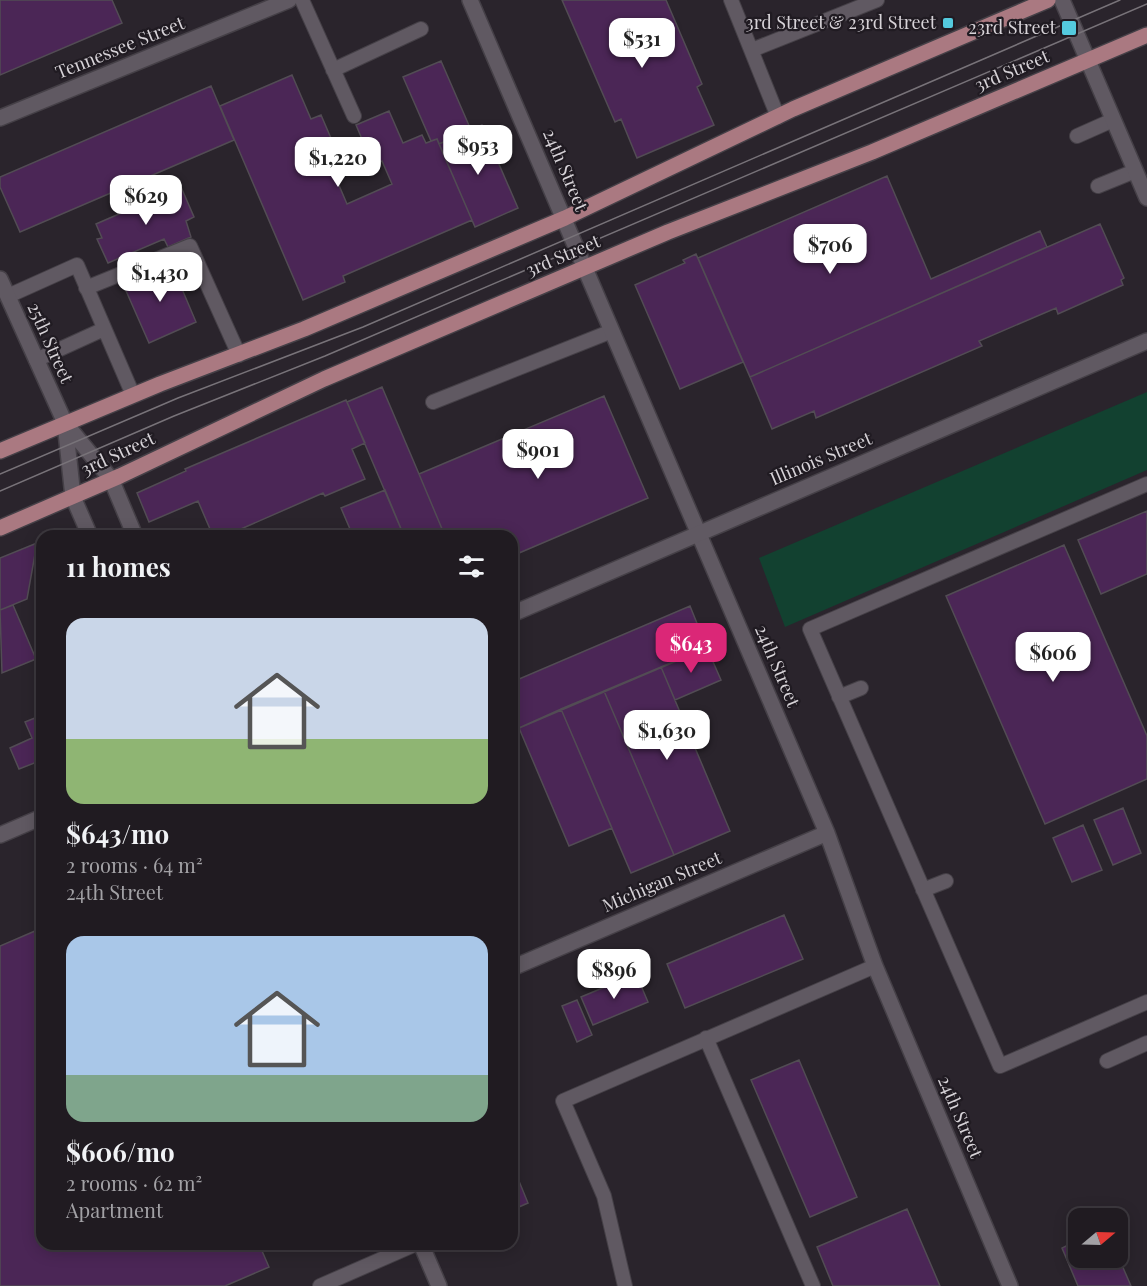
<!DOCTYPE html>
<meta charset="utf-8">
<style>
:root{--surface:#201b21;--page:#28242a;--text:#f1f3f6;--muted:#a2a1a5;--line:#3d393f;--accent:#db2777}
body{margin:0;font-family:"Playfair Display",serif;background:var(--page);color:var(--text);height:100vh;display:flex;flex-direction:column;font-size:22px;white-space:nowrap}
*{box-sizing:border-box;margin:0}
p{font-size:20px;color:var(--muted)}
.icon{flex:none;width:33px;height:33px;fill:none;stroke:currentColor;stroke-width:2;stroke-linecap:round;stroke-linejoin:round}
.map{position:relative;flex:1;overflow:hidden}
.panel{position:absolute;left:36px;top:530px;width:482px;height:720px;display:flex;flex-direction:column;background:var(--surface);border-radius:18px;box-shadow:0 3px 15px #0003,0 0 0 2px var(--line)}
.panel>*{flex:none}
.needle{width:39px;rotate:71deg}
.tools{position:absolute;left:1068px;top:1208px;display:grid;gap:12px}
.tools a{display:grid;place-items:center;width:60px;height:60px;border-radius:12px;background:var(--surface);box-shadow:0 3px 15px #0003,0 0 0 2px var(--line);font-size:30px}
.price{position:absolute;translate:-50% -51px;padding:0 14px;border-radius:12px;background:#fff;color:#222;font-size:20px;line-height:39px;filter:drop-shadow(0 2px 3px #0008)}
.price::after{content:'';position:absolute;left:50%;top:36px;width:18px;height:14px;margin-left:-9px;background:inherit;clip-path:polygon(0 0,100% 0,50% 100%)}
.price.active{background:var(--accent);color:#fff}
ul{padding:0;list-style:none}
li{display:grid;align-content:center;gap:12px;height:318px;padding:0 30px}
li span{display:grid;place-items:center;height:186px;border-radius:18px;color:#555}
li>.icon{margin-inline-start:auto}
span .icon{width:108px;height:108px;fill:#fffc;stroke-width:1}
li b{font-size:26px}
h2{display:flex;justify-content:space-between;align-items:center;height:72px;padding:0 30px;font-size:26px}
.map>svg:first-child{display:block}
.green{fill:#124130}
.building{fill:#4b2656;stroke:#524c54;stroke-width:1.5}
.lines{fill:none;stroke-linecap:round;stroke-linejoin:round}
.service-casing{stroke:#454047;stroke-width:16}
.minor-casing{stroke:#454047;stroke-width:18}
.tertiary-casing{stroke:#454047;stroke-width:18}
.primary-casing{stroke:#454047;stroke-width:18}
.service{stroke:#605962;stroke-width:14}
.minor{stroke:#605962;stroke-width:15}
.tertiary{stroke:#605962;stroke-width:15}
.primary{stroke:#aa7981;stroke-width:15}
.tram{stroke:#787379;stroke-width:1.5}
.poi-dot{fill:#54cade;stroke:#201b22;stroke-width:2}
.labels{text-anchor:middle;stroke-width:4.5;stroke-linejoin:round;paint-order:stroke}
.poi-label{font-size:18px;fill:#d7d3d8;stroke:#201b22;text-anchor:end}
.street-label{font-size:18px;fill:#d7d3d8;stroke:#201b22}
</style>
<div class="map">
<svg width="1147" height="1286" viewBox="0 0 1147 1286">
<rect width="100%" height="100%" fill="#2a242c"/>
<path class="green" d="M1147,392V470L785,627L759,558Z"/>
<path class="building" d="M0,0H112L122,23L0,75Z
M562,0H666L702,84L697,87L714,125L637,158L621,119L615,122Z
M441,61L471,130L439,144L437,139L431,141L403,77Z
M292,75L311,119L321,115L339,157L329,162L347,204L392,184L382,161L373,165L356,125L389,111L403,143L422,135L426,143L437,139L472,220L343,276L345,282L303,300L220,106Z
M211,86L234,140L20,232L0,187V177Z
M482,125L518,208L475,227L439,144Z
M887,176L931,279L1040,231L1047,247L750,377L698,258Z
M181,187L194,217L186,221L191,237L168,247L164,239L108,263L97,239L102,238L96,224Z
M1100,224L1124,278L1121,280L1123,285L1058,314L1056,308L979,341L982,346L816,418L814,411L772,429L750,377Z
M696,254L743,362L680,389L635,285L685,263L683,260Z
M171,263L196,322L149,343L123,284Z
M382,387L419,474L445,536H404L347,402Z
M604,396L648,498L512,556V536H445L419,474Z
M346,400L365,443L352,449L365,479L325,496L323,493L225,536H213L198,501L149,522L137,493L186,471L185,469Z
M385,490L404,536H353L341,508Z
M1147,511V574L1101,594L1078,540Z
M37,543L27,599L0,610V558Z
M1064,545L1147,736V779L1045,824L946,596Z
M13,605L36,659L2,673L0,610Z
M690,606L707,648L517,729L512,716V682Z
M707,648L721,680L675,700L661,667Z
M661,667L730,831L674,855L604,691Z
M604,691L674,855L631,873L561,709Z
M561,709L612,828L569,846L519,728Z
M42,715V760L19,769L10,748L32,738L25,722Z
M1123,808L1141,853L1113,865L1094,820Z
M1083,825L1102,870L1072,882L1053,838Z
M784,915L803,959L685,1008L667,964Z
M42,928V1244H259L269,1267L225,1286H0V946Z
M636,974L648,1002L593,1025L581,997Z
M577,1000L592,1035L577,1042L562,1006Z
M799,1060L857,1197L810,1217L751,1080Z
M512,1164L528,1203L512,1210Z
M907,1209L940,1286H833L817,1247Z
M1078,1240V1257L1118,1256L1131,1286H1078L1062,1248Z"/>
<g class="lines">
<defs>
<path id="service" d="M302,0L354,116
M731,0L778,117
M752,50L877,0
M333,70L421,29
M1077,136L1113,120
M1098,186L1135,171
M86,288L190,246L239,355
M8,296L77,265L133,395
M36,360L104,329
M433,402L612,331
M1147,484L810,629L1000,1066L1147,1002
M839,697L861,688
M923,890L946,881
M706,1038L813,1286
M1107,1061L1147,1043
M320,1286L416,1244
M625,1286L604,1196L563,1101L875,966"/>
<path id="minor" d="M470,0L827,833L875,966L1010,1286
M1062,0L1147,198
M0,118L289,0
M0,279L65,423L73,497L90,536
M65,423L111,479L135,536
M512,968L827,833
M421,1244L439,1286"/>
<path id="tertiary" d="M512,614L1147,341
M0,835L42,817"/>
<path id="primary" d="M0,451L160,384L304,329L565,218L793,109L1048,0
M0,528L120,476L324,379L668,232L872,152L1147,35"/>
</defs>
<use href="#service" class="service-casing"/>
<use href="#minor" class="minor-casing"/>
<use href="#tertiary" class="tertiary-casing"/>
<use href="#primary" class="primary-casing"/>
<use href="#service" class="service"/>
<use href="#minor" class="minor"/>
<use href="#tertiary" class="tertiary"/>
<use href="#primary" class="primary"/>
<path class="tram" d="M0,474L178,398L363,327L1120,0
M0,491L174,416L325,356L1147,4"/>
</g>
<g class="poi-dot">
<rect x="942" y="17" width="12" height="12" rx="3"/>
<rect x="1061" y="20" width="16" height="16" rx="3"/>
</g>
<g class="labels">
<g class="poi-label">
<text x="936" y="29">3rd Street &amp; 23rd Street</text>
<text x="1056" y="34">23rd Street</text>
</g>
<g class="street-label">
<text transform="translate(120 48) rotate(-22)" y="6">Tennessee Street</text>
<text transform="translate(1012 71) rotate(-23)" y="6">3rd Street</text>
<text transform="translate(565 170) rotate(67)" y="6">24th Street</text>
<text transform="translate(563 256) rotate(-23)" y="6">3rd Street</text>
<text transform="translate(50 343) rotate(66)" y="6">25th Street</text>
<text transform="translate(118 454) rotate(-25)" y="6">3rd Street</text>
<text transform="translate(821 459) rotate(-23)" y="6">Illinois Street</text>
<text transform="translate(777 666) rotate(67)" y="6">24th Street</text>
<text transform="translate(662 882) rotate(-23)" y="6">Michigan Street</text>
<text transform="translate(960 1117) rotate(67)" y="6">24th Street</text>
</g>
</g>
</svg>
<div class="tools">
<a><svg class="needle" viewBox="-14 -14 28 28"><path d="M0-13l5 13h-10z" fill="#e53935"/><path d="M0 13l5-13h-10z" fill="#a2a1a5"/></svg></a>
</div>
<b class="price" style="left:642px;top:69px">$531</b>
<b class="price" style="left:478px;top:176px">$953</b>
<b class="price" style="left:338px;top:188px">$1,220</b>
<b class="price" style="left:146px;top:226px">$629</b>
<b class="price" style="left:830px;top:275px">$706</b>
<b class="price" style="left:160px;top:303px">$1,430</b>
<b class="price" style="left:538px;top:480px">$901</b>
<b class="price active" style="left:691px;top:674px">$643</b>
<b class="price" style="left:1053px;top:683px">$606</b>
<b class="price" style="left:667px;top:761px">$1,630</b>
<b class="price" style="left:614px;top:1000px">$896</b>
<section class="panel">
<h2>11 homes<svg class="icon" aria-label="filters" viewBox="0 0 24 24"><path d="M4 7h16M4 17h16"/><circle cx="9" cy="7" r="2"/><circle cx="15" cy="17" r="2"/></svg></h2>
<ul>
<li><span style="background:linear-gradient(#c9d6e8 65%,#8fb573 0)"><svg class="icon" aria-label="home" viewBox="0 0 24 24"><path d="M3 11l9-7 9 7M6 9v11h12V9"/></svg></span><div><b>$643/mo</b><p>2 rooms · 64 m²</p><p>24th Street</p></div></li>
<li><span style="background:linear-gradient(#a9c7e8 75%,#7fa58c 0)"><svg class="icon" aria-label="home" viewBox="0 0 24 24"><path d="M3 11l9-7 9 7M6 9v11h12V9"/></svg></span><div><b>$606/mo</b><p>2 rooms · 62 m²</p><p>Apartment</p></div></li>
</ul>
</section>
</div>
